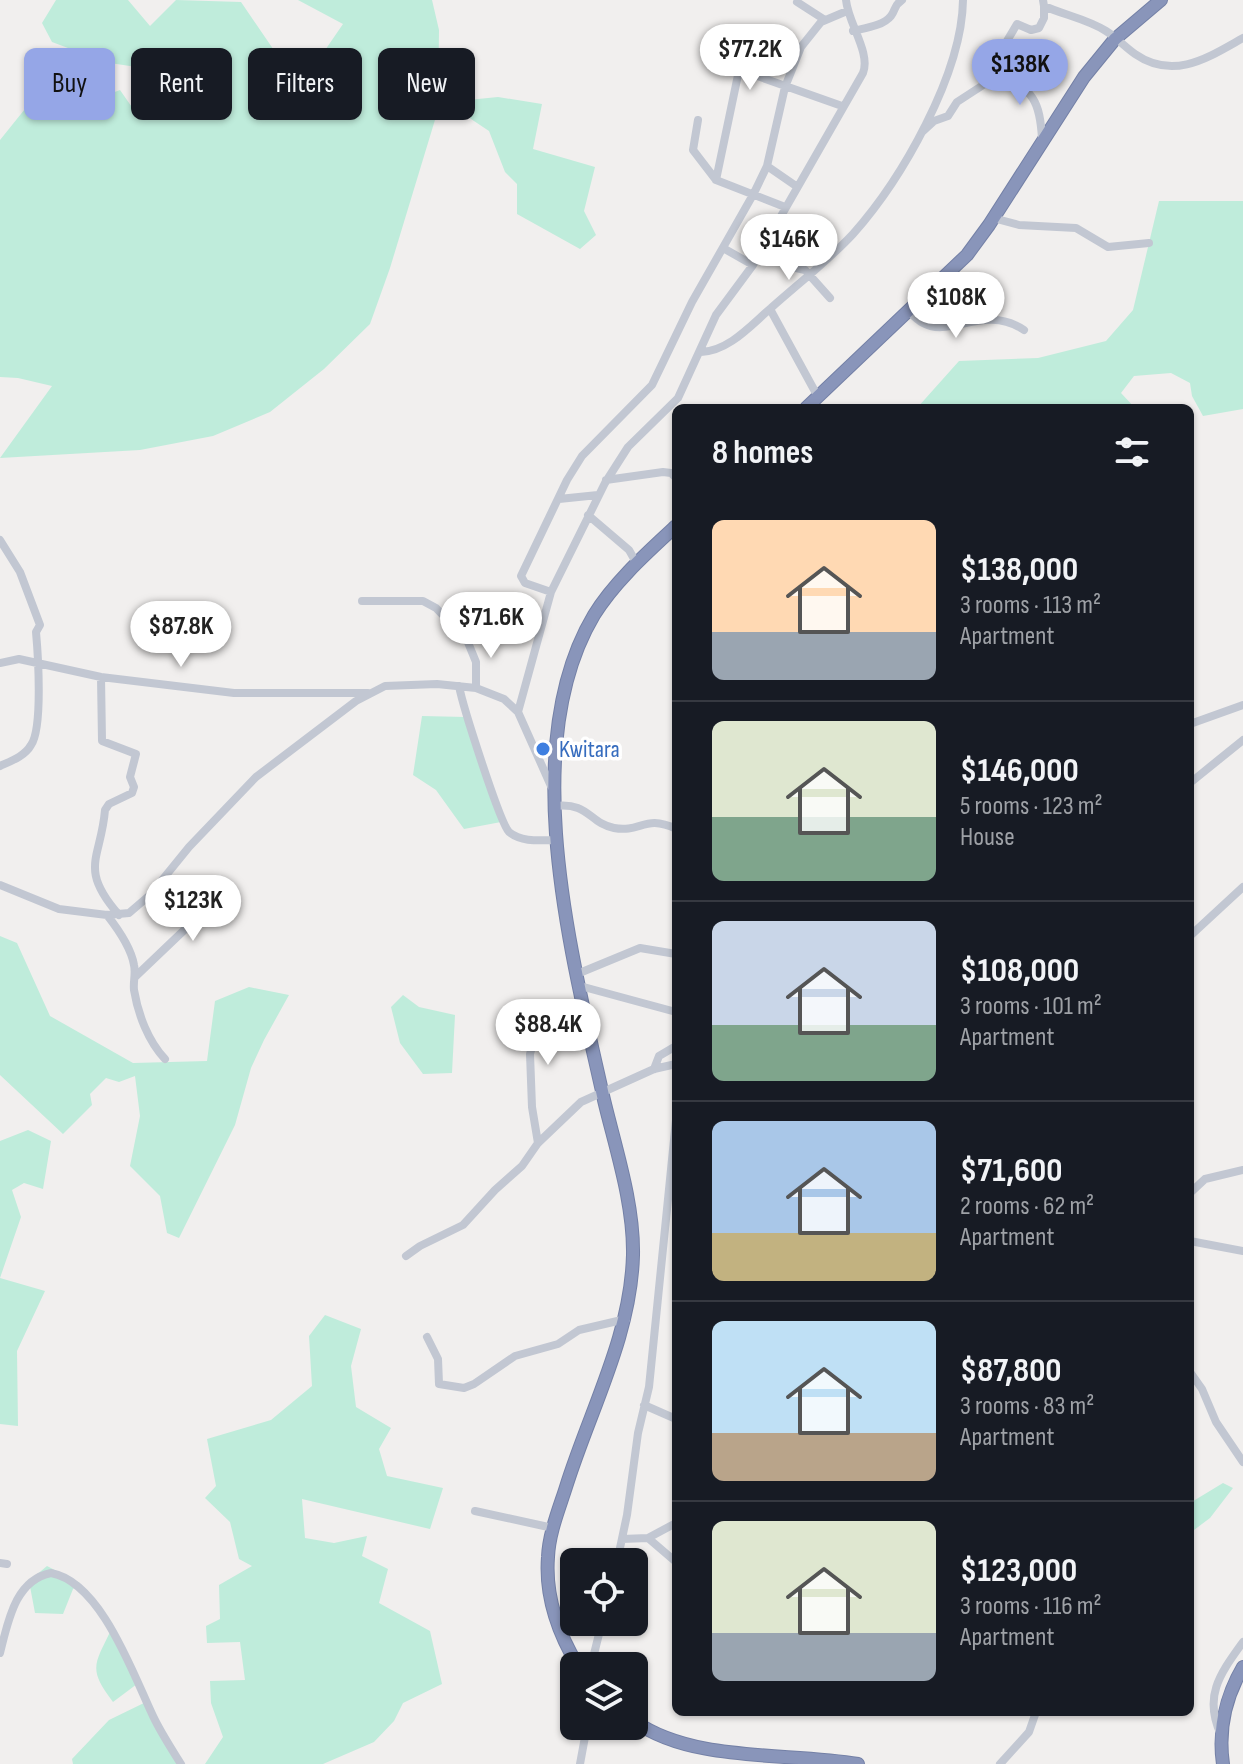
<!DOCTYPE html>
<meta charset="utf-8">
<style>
:root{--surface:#171b24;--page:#20242c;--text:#f1f3f6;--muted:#9ea1a6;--line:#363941;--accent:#95a6e7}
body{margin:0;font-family:"Sofia Sans Condensed",sans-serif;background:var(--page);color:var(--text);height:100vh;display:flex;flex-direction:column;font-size:30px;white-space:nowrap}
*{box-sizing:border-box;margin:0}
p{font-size:26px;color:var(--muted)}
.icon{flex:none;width:44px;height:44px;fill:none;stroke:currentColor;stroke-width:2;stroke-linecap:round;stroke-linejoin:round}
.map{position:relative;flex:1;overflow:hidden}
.panel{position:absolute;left:672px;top:404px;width:522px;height:1312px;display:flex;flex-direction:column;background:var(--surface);border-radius:12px;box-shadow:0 2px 6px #0004}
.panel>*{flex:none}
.banner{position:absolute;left:24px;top:48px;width:528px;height:72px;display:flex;gap:16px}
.buttons{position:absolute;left:560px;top:1548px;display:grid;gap:16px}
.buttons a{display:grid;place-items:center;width:88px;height:88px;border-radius:12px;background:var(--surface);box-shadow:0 2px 6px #0004;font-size:40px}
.price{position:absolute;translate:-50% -68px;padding:0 18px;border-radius:28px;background:#fff;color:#222;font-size:26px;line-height:52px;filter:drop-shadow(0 2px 4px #0008)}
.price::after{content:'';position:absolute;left:50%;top:48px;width:24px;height:18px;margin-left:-12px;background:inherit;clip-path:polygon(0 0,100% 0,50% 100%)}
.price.current{background:var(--accent);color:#111}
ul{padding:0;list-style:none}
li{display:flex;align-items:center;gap:24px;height:200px;padding:0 40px}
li+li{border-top:2px solid var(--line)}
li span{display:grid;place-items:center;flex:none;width:224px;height:160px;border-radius:12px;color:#555}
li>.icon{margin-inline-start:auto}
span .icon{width:96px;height:96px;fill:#fffc;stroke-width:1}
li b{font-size:34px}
h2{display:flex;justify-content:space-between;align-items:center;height:96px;padding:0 40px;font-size:34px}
.chip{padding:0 28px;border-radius:12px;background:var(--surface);box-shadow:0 2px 6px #0004;font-size:28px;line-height:72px}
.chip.current{background:var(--accent);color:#111}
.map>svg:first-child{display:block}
.green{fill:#bfecdb}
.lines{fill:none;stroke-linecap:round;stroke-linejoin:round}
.highway-casing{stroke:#7480a6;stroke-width:14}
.minor{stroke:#c2c7d2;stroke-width:8}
.highway{stroke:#8995ba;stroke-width:12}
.shop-dot{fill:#3f7fe0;stroke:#fff;stroke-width:3}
.labels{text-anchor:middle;stroke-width:7;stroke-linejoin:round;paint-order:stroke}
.shop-label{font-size:24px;fill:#366cbe;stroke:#fff;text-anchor:start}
</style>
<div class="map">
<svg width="1243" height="1764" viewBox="0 0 1243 1764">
<rect width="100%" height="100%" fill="#f1efee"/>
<path class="green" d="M56,0H128L150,26L176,0L241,2L295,81L308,75L343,24L298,0H432L439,30L438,110L390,268L370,324L324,369L270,412L213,436L140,450L0,458L52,386L18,378L0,377V140L33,99L88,102L120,90L136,113L143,68L77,58L68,48L52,42L42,23Z
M498,97L542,104L533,149L595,167L584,211L596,235L580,249L517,214V184L505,172L489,131L468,117V100Z
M1159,201H1243V409L1203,416L1192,396L1190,383L1171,373L1134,376L1121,393L1135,408H917L959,361L1038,358L1106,341L1133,310Z
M422,716L466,717L501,822L464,829L436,790L413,775Z
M0,936L17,943L50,1016L133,1063L207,1061L215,1001L249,987L289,995L264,1040L251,1068L235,1125L179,1238L167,1233L160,1196L130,1166L140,1116L135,1076L119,1082L106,1078L90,1094L92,1105L63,1134L0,1075Z
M403,995L419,1007L455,1015L452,1073L423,1074L400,1043L391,1007Z
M28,1130L51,1141L43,1189L24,1183L12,1190L21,1217L0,1278L45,1291L17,1351L18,1426L0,1424V1141Z
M325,1315L361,1329L351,1366L356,1407L391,1428L379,1449L387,1476L443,1488L430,1529L302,1499L305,1538L334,1543L367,1536L362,1556L388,1569L379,1603L430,1631L442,1684L403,1703L394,1721L374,1742L323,1764H205L223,1737L211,1703L210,1681L245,1680L240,1642L207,1643L206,1626L220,1619L219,1585L252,1566L239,1559L230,1522L205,1498L216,1486L207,1439L271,1420L312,1386L309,1336Z
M1223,1483L1233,1488L1210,1518L1190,1533V1503Z
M47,1566L80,1583L73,1589L63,1614L35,1613L29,1581Z
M112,1628L137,1684L113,1702C87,1668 95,1664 112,1628Z
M146,1702L181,1764H73L72,1759L109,1720Z"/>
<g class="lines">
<defs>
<path id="highway" d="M806,408L967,255L989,225L1084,77L1115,39L1161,0
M578,1666C558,1633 545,1596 548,1557C549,1533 559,1509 566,1487C590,1410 631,1336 633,1255C634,1204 616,1150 604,1100C573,960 515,747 594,615C615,581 648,552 676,526
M634,1721C693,1763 788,1752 858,1764
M1223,1764C1218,1730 1226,1696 1243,1667"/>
</defs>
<use href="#highway" class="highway-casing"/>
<path class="minor" d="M1043,0L1044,6C1064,15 1087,19 1106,31C1117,38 1125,47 1135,54C1174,81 1209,57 1243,38
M797,2L825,20
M853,31C865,28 883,26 891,16C896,9 894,5 902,0
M999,72C1033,91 1040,100 1042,139
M698,120L693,150L716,180L785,207
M922,132L934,121L948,116L957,102L997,76L998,56L1017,24L1031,30L1039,28L1044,18V6
M767,166L796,186
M716,180L738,75L746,72L842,106
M993,218L1019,225L1076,228L1108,247L1149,243
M723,248L753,265
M761,250L787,266L805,270L830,298
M770,309L818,397
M909,312C914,316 919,322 925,324C950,337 986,304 1024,330
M701,352C729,351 751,325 771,308C799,283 828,261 853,234C902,179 962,74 963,0
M606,480L663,472L671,473L676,478
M559,499L598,495
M588,515L629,550L637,564
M0,540L20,572L40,625L36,632C38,654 43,728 31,745C25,756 11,761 0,766
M551,592L525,583L521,576L567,480L582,456L652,385L692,302L754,193L767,166L785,87L801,47L821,22L847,11
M362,601H423L436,608L467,640L476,662V688
M0,663L19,659L101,677L234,693H368
M101,677L102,741L136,754L130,777L134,787L132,793L109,804L105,810C101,859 78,868 119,915
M459,686C463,707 500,823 509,832C522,843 542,840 558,840
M518,712L551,592L605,483L628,447L678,398L716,315L753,265L863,73C871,53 848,23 846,0
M1190,724L1243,705
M1190,783L1243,740
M555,806C589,802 589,823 614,828C641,833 645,814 676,829
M0,885L59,909L107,915L129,913L150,895L189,847L256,777L356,701L385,686L437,684L476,688L504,699L518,712L551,786
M107,915C118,929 131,947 134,965C136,973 133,982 134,990C138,1014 148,1041 165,1059
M1190,936L1243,887
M577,974L640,948L676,954
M135,977L200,915L216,883
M580,986L676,1012
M654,1069L659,1056L676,1046
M538,1143L532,1107L530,1054L542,1012L549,1007L582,1004
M1190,1193L1205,1179L1243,1170
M1190,1241L1243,1251
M406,1256L420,1246L463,1225L495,1190L522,1166L538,1143L581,1102L654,1069L676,1064
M427,1337L438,1359L439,1384L464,1388L474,1384L515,1356L558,1344L579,1330L626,1319
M1190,1372L1202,1389L1216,1422L1243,1462
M644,1405L676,1419
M475,1511L553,1528
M648,1538L676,1562
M622,1539L648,1538L676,1523
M617,1562L627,1515L638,1433L649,1387L676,1120
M0,1563L7,1564
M0,1653C8,1622 15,1580 51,1573C101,1582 133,1674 153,1716C161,1733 171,1748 181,1764
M591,1666L602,1622
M1221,1735C1203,1696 1220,1674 1243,1642
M580,1764L587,1726
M1000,1764L1029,1732L1036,1712"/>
<use href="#highway" class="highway"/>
</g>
<circle class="shop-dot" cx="543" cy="749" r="8"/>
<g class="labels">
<g class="shop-label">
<text x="559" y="757">Kwitara</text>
</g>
</g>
</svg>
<div class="buttons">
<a><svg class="icon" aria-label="locate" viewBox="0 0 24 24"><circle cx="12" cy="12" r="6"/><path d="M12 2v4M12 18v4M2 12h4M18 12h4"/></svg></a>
<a><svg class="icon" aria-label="layers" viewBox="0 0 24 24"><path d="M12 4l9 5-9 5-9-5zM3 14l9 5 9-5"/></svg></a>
</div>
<b class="price" style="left:750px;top:92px">$77.2K</b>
<b class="price current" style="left:1020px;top:107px">$138K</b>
<b class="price" style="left:789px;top:282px">$146K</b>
<b class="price" style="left:956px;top:340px">$108K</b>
<b class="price" style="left:491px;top:660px">$71.6K</b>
<b class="price" style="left:181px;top:669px">$87.8K</b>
<b class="price" style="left:193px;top:943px">$123K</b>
<b class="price" style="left:548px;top:1067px">$88.4K</b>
<div class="banner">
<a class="chip current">Buy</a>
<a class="chip">Rent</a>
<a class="chip">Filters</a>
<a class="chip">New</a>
</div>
<section class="panel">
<h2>8 homes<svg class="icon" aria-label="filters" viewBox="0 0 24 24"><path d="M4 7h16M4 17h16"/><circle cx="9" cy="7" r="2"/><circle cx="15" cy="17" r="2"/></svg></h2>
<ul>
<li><span style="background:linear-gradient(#ffd9b3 70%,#9aa5b1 0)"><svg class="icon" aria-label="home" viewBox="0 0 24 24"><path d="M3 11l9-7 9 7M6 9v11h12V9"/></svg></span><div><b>$138,000</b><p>3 rooms · 113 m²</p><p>Apartment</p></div></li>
<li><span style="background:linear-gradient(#dfe7d0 60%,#7fa58c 0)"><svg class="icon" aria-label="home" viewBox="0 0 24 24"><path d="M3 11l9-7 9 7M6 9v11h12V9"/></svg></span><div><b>$146,000</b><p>5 rooms · 123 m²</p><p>House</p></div></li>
<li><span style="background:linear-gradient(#c9d6e8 65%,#7fa58c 0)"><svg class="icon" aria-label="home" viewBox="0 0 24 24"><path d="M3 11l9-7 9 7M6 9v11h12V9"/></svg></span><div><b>$108,000</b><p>3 rooms · 101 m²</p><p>Apartment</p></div></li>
<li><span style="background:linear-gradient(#a9c7e8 70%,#c2b280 0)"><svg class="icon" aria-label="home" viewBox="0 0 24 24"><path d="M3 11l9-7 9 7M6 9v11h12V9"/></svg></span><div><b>$71,600</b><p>2 rooms · 62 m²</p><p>Apartment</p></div></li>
<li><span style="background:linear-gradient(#bfe0f5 70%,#b9a48a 0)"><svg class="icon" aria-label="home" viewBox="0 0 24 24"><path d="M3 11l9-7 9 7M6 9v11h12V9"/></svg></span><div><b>$87,800</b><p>3 rooms · 83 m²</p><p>Apartment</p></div></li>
<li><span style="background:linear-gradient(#dfe7d0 70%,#9aa5b1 0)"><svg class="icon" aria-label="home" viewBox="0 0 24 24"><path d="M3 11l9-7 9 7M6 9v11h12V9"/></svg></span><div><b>$123,000</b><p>3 rooms · 116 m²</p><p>Apartment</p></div></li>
</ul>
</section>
</div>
